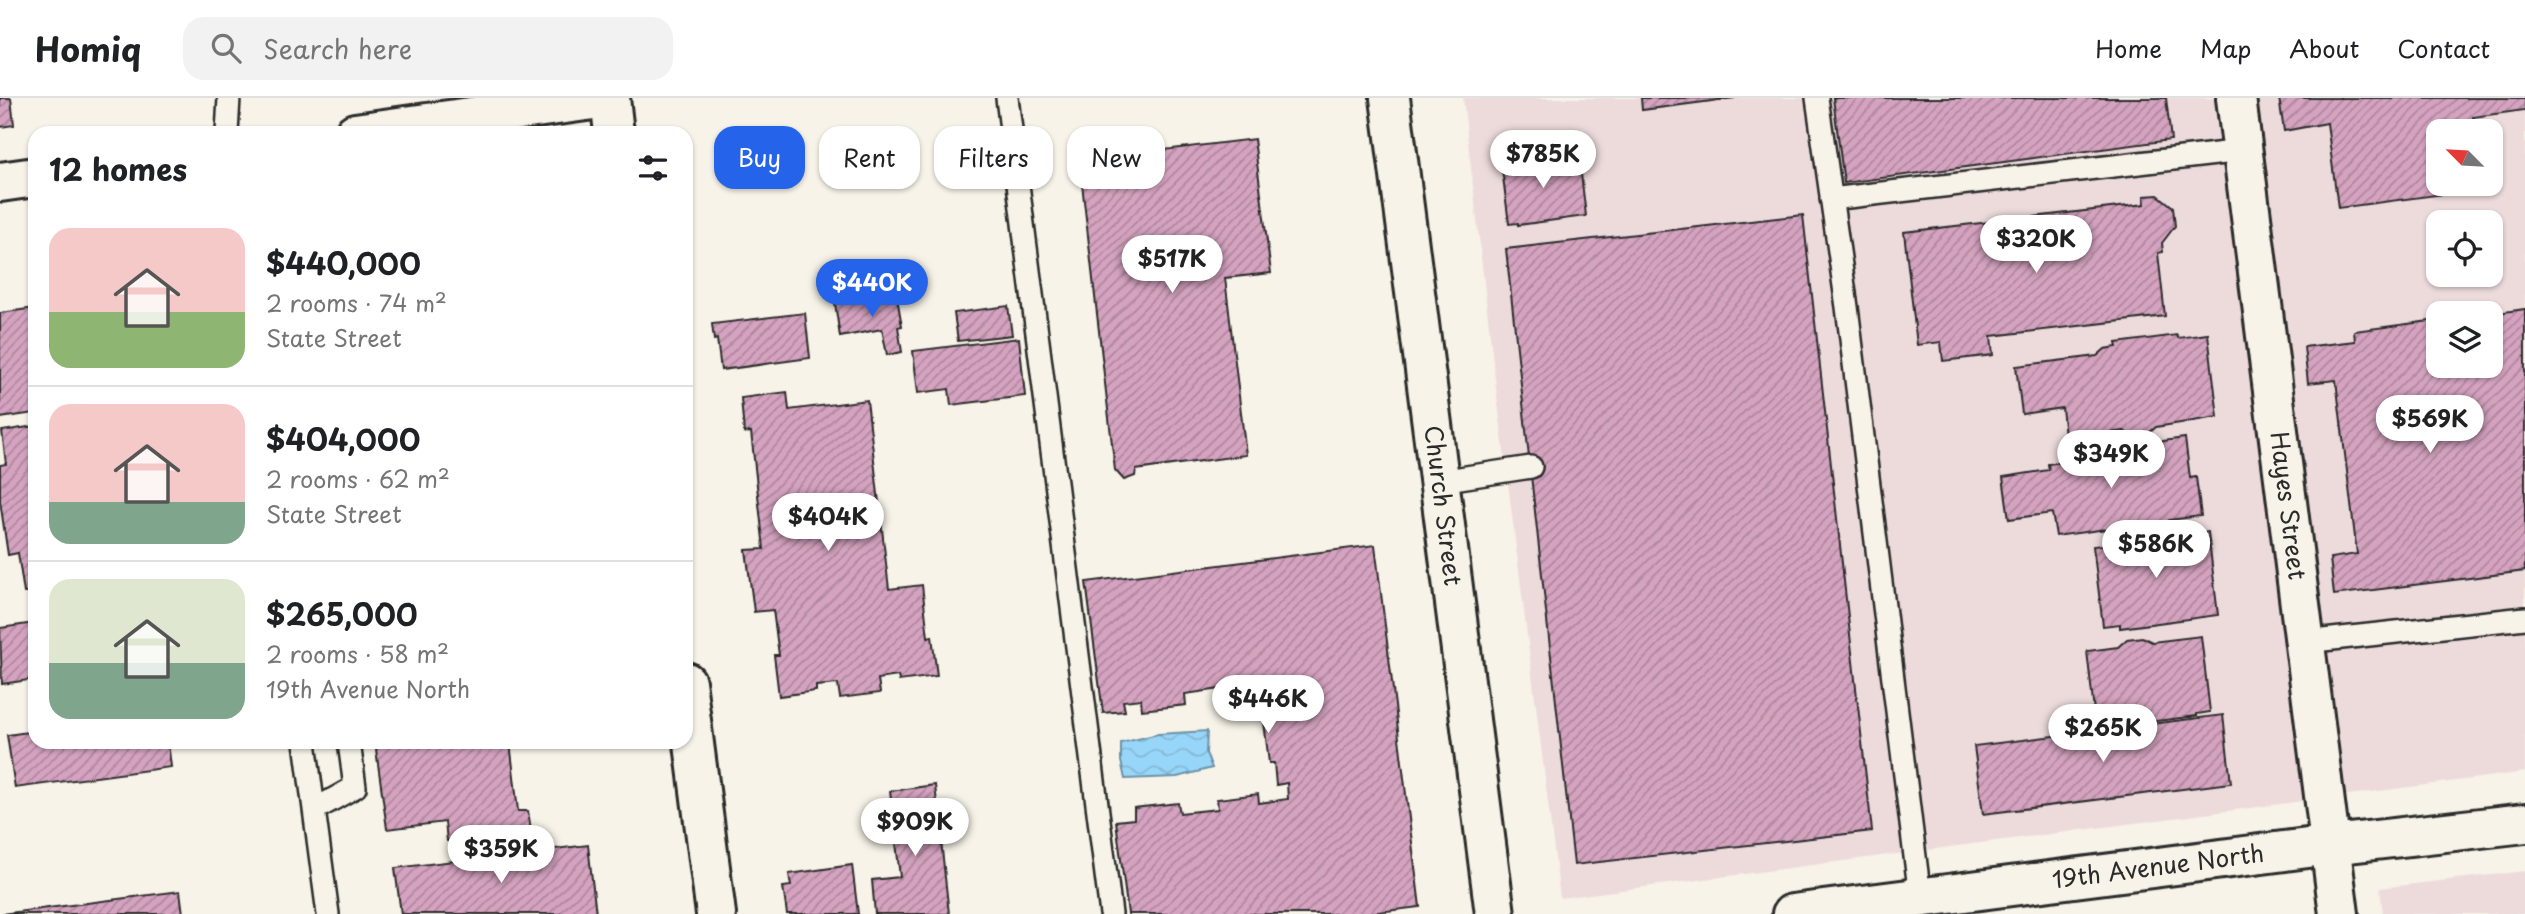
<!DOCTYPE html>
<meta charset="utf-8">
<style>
:root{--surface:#fff;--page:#f2f2f2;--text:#202124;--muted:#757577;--line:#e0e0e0;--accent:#2563eb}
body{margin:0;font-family:"Playpen Sans",sans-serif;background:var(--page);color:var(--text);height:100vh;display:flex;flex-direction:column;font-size:26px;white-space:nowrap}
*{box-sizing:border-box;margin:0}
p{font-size:23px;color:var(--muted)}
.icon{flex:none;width:38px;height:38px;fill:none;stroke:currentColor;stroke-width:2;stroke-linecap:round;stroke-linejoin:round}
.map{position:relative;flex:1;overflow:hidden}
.side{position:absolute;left:28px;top:28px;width:665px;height:623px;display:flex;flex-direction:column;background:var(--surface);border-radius:21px;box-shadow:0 2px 5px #0004}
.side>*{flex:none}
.top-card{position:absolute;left:714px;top:28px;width:665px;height:63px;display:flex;gap:14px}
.needle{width:46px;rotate:294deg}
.buttons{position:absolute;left:2426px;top:21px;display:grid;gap:14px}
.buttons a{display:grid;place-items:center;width:77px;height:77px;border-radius:14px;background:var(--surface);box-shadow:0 2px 5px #0004;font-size:35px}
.price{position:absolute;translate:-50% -60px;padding:0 16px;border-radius:24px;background:#fff;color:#222;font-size:23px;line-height:46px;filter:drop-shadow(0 2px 4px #0008)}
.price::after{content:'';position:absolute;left:50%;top:42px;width:21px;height:16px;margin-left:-10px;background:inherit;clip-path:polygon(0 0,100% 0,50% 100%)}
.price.selected{background:var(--accent);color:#fff}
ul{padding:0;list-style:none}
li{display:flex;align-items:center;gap:21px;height:175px;padding:0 21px}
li+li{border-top:2px solid var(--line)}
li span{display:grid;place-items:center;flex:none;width:196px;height:140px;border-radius:21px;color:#555}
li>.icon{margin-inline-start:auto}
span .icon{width:84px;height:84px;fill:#fffc;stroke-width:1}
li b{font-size:30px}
h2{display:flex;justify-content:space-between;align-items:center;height:84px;padding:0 21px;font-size:30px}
.pill{padding:0 24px;border-radius:21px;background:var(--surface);box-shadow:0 2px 5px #0004;font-size:24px;line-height:63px}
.pill.selected{background:var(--accent);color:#fff}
header{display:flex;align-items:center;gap:42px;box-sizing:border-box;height:98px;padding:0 35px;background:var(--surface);border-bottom:2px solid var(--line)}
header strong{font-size:33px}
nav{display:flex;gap:38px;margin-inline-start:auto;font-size:24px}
.search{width:490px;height:63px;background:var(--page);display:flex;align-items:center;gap:18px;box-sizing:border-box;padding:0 24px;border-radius:21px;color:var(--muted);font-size:26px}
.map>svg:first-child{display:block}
.built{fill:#eddbdc;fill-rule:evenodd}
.water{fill:url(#water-waves);stroke:#6c92a7;stroke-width:2}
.building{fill:url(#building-hatch);stroke:#2b2b2b;stroke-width:2}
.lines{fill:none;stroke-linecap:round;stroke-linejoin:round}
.lane-casing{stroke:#2b2b2b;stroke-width:26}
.street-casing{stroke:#2b2b2b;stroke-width:44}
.secondary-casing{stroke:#2b2b2b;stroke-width:44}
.lane{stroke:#f7f3e8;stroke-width:21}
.street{stroke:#f7f3e8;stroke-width:38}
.secondary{stroke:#f7f3e8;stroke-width:38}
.labels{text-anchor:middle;stroke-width:5;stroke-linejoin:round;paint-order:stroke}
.street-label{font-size:24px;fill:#2b2b2b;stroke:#f7f3e8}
</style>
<header>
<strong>Homiq</strong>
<div class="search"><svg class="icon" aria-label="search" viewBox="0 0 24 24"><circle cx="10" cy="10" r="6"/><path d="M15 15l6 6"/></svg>Search here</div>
<nav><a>Home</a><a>Map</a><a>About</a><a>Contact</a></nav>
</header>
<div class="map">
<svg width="2525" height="816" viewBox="0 0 2525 816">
<defs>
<pattern id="water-waves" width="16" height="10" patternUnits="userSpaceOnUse" patternTransform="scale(1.75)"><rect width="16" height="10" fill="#98d6f9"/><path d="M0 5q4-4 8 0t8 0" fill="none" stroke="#83b8d6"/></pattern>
<pattern id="building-hatch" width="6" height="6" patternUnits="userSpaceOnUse" patternTransform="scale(1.75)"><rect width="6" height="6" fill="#d5a3c0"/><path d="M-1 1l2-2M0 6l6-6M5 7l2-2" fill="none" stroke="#ad859c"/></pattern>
</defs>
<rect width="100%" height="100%" fill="#f7f3e8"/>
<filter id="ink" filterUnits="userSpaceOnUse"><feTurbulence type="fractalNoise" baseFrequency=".0143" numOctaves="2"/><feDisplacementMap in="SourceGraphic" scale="14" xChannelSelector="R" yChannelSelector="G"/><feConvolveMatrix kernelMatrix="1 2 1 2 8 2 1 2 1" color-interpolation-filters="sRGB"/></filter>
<g filter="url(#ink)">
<path class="built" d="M1463,0H2525V674L1560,800L1496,290ZM2438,33H2490V86H2438ZM2438,124H2490V177H2438ZM2438,215H2490V268H2438Z
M2525,773V816H2383L2380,790Z"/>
<path class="water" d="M1207,633L1206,655L1212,670L1177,679L1125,681L1121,663V645L1158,636Z"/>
<path class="building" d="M0,0H11L14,27L0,29Z
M1641,0H1735L1642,12Z
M1833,0H2166L2171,42L1844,85Z
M2279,0H2525V12L2473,19L2475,33H2438V86H2481L2482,91L2338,110L2327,25L2284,33Z
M1254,41L1271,175L1225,180L1246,357L1136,372L1135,378L1124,382L1115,372L1078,51L1096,46L1098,60Z
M1546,57L1547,63L1579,59L1586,118L1518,127V125L1509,126L1501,63Z
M2158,97L2173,109L2175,128L2162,145L2163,154L2158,155L2165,218L1991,238L1993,257L1943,263L1941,244L1917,247L1904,134L2145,106L2144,98Z
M1803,117L1872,733L1574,767L1506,151Z
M896,194L902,228L898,229L902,254L887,257L882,231L840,239L835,205Z
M1008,208L1012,237L958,243L954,215Z
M35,210V315L0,320V215Z
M2525,211V473L2334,497L2330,460L2357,456L2336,282L2308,285L2304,249L2355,243L2354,233L2438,222V268H2490V216Z
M805,215L810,260L721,272L717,241L714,242L712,226Z
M2208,236L2218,319L2156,329L2149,335L2131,338L2124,333L2080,339L2079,336L2065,338L2062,310L2022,316L2016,268L2097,258L2105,251L2117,249L2116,245L2177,237L2178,240Z
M1019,240L1025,298L951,307L949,291L918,295L913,253Z
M787,294L789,312L867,302L889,491L922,487L928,539L932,538L937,578L899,583L898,578L878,581L880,595L840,600L838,586L816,588V593L779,598L774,557H779L773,512L754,514L746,452L764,451L751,334L744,335L741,300Z
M35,328V494L24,495L18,455L8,457L0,403V367L6,366L2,333Z
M2185,340L2190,380L2196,379L2201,418L2169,422L2170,431L2130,436L2129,428L2056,438L2052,415L2009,421L2003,379L2049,372L2048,366L2108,358L2107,346L2148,341L2149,345Z
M2208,434L2218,517L2120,530V526L2103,528L2093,448Z
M1375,447L1420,809L1362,816H1128L1116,723L1134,721V710L1178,705L1180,715L1218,711L1217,701L1258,696L1259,705L1288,701L1287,685L1276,687L1274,665H1269L1264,624L1269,623L1267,604L1277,602L1275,585L1264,586L1265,597L1222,602L1221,591L1185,596L1186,607L1142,612L1141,601L1123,603L1125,613L1103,615L1086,484Z
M35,525V581L2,586L0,530Z
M2201,538L2210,614L2197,616V618L2148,624L2147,615L2095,622L2087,553L2118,549L2127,541L2142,539L2152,544Z
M2223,617L2231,685L1983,716L1974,648Z
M35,633V644H168L171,669L15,690L7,637Z
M375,644H510L518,713H528L531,732L447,743L445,724L387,731Z
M935,687L949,816H875L872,782L900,779L890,693Z
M588,747L596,816H401L395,770Z
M852,767L858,816H787L783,789L791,788L789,776Z
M180,793L183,816H1Z"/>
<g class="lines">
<defs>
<path id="lane" d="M1007,0L1111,816
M1817,0L1847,209L1921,807
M227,35L229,0
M1831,101L2242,53
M1440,383L1531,369
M2305,544L2525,520
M305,644L328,816
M314,712L355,689L349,644"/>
<g id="street">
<path d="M610,0L614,35"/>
<path id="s1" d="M2236,0L2339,816"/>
<path d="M686,584L716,816"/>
<path id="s2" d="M1792,816L2331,747L2525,725"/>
</g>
<g id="secondary">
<path id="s3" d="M1390,0L1495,816"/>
<path d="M355,35L608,0"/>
<path d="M0,84L35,79"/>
</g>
</defs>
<use href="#lane" class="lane-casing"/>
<use href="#street" class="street-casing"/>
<use href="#secondary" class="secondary-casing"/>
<use href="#lane" class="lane"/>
<use href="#street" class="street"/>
<use href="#secondary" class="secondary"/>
</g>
</g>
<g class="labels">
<g class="street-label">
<text dy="8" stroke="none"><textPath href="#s3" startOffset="411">Church Street</textPath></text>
<text dy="8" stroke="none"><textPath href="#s1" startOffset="411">Hayes Street</textPath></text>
<text dy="8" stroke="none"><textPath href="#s2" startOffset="369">19th Avenue North</textPath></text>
</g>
</g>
</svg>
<div class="buttons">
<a><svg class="needle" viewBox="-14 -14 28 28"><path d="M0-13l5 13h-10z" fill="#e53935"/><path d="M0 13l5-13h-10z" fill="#757577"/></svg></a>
<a><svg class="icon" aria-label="locate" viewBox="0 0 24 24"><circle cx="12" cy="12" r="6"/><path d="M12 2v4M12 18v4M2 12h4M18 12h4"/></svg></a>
<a><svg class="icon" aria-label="layers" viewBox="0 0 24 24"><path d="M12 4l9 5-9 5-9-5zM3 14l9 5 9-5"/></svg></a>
</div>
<b class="price" style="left:1543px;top:92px">$785K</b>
<b class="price" style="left:2036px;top:177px">$320K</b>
<b class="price" style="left:1172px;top:197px">$517K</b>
<b class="price selected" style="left:872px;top:221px">$440K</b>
<b class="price" style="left:2430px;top:357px">$569K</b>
<b class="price" style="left:2111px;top:392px">$349K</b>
<b class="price" style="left:828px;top:455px">$404K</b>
<b class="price" style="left:2156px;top:482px">$586K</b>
<b class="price" style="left:1268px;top:637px">$446K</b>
<b class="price" style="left:2103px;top:666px">$265K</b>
<b class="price" style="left:915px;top:760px">$909K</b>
<b class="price" style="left:501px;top:787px">$359K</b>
<div class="top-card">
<a class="pill selected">Buy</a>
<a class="pill">Rent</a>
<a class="pill">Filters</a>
<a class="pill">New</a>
</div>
<section class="side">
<h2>12 homes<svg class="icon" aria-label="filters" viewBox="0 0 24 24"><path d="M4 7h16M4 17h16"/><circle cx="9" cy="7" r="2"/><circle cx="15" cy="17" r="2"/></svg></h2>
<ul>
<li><span style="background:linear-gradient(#f6c9c9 60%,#8fb573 0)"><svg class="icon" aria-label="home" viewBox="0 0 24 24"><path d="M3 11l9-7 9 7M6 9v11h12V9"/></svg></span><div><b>$440,000</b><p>2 rooms · 74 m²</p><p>State Street</p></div></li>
<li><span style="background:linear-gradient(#f6c9c9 70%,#7fa58c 0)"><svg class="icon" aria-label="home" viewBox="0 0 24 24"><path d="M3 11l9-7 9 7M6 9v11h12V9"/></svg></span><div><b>$404,000</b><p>2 rooms · 62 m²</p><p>State Street</p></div></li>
<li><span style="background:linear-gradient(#dfe7d0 60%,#7fa58c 0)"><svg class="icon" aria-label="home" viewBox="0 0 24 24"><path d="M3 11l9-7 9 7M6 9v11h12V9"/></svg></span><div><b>$265,000</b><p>2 rooms · 58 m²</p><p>19th Avenue North</p></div></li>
</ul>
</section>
</div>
